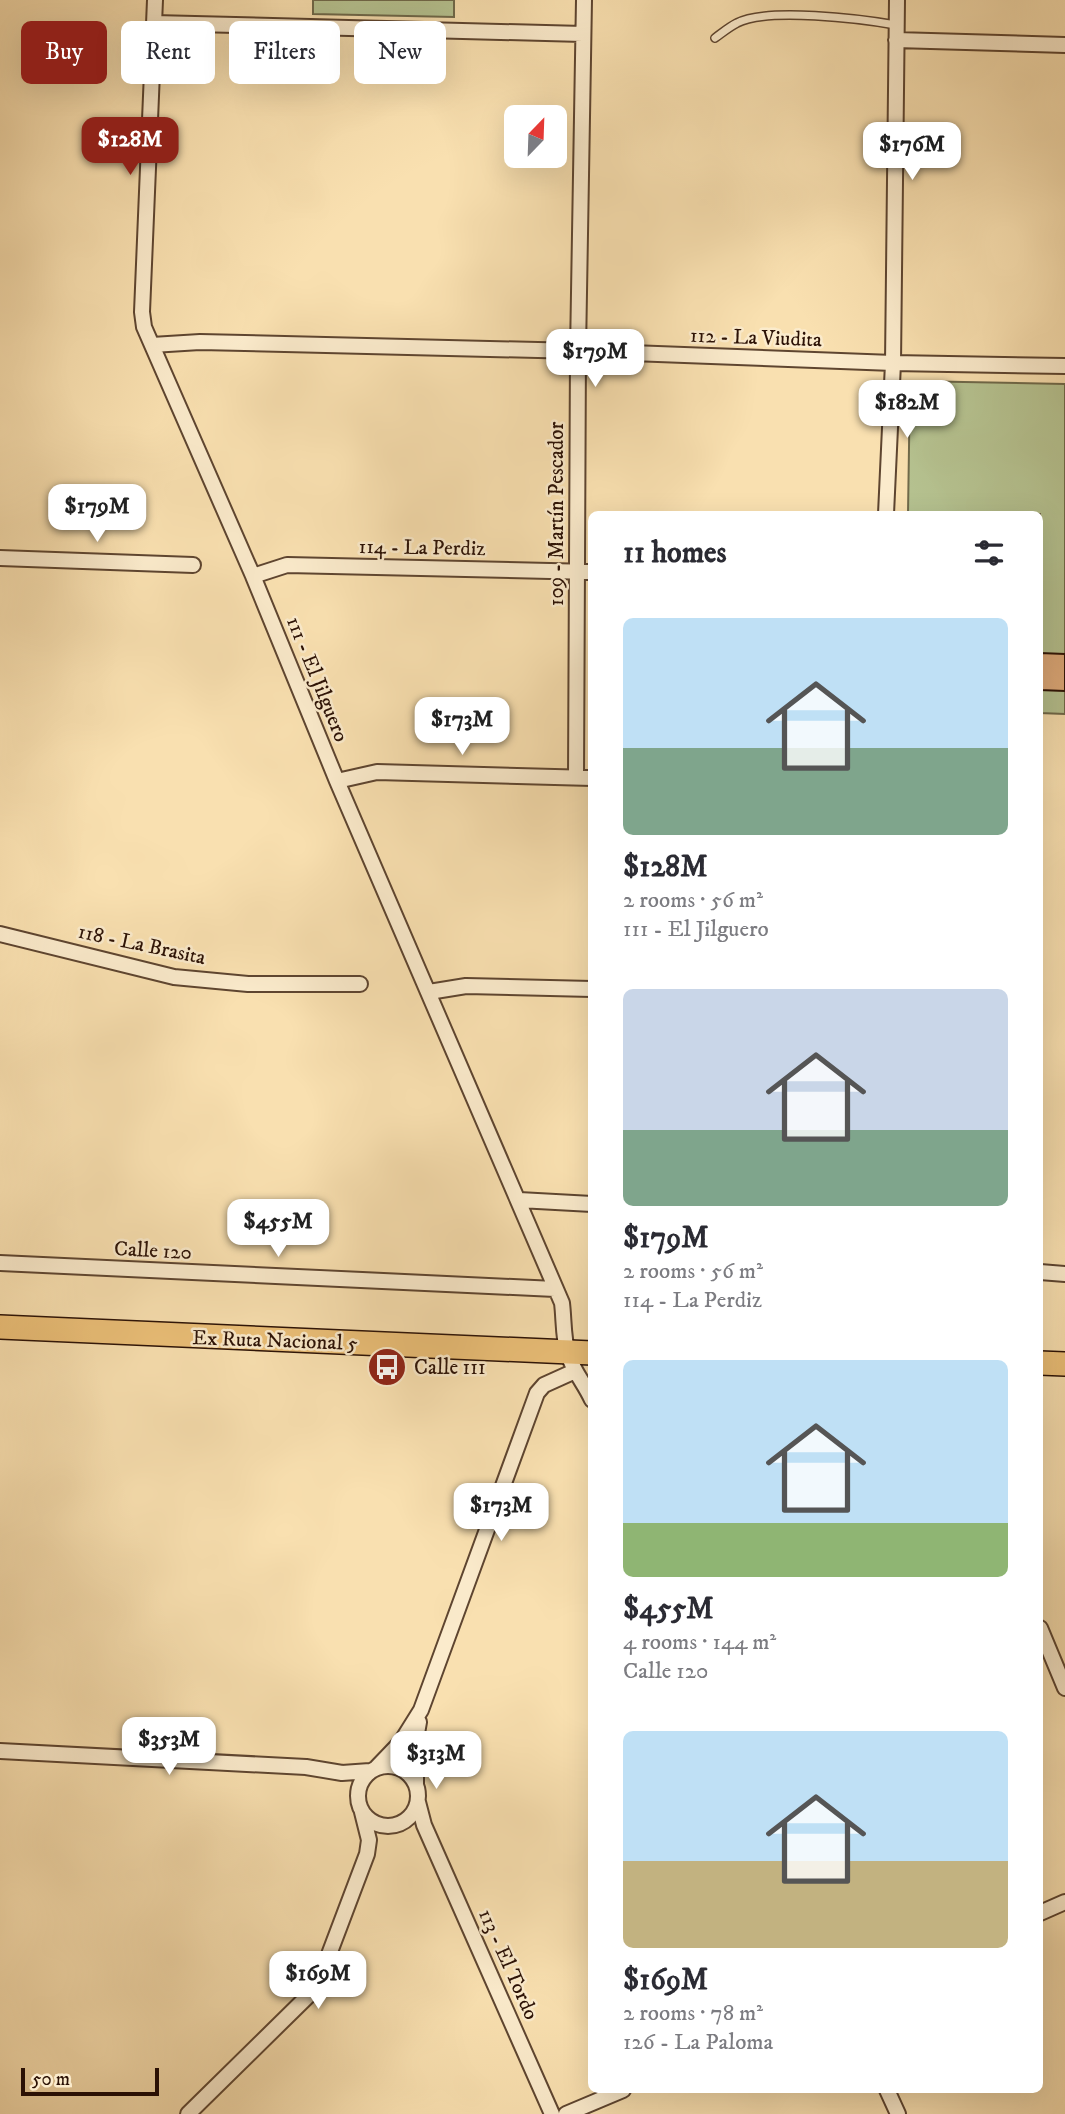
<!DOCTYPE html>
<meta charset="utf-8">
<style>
:root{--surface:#fff;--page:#f7f7f7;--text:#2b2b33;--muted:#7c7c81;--accent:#8f2418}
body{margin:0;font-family:"IM FELL DW Pica",serif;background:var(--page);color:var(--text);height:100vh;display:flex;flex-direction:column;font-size:26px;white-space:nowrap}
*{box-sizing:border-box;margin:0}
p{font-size:23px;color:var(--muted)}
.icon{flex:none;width:38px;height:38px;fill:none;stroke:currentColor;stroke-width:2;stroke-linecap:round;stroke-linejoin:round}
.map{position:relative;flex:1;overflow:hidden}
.panel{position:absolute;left:588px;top:511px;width:455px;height:1582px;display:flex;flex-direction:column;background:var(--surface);border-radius:10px;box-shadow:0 7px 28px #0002}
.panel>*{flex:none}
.top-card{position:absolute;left:21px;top:21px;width:462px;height:63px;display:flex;gap:14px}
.needle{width:46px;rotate:23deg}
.tools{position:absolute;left:504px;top:105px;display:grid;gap:14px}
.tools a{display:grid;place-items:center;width:63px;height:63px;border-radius:10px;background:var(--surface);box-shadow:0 7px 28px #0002;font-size:35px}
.scale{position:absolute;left:21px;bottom:18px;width:138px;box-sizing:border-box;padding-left:7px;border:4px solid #2b1105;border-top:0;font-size:19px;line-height:24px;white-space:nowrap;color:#2b1105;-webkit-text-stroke:5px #fbebcc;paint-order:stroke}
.price{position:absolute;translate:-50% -60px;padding:0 16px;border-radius:14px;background:#fff;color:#222;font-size:23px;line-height:46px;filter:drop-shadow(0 2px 4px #0008)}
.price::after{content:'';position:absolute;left:50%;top:42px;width:21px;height:16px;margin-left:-10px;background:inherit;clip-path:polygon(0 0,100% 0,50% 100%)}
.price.on{background:var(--accent);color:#fff}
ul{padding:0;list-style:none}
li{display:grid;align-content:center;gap:14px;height:371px;padding:0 35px}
li span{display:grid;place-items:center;height:217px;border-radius:10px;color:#555}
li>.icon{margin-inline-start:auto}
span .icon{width:126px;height:126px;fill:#fffc;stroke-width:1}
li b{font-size:30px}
h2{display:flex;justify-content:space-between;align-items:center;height:84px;padding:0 35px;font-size:30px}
.pill{padding:0 24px;border-radius:10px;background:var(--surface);box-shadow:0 7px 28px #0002;font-size:24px;line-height:63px}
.pill.on{background:var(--accent);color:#fff}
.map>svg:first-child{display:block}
.grass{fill:#b6c391;stroke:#706a4b;stroke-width:2}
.building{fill:#dfab7b;stroke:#2b1105;stroke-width:2}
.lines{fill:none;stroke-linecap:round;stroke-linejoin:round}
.lane-casing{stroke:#5e4530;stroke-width:10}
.street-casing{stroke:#5e4530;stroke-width:18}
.primary-casing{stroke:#2b1105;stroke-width:26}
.lane{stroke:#fbebcc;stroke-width:7}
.street{stroke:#fbebcc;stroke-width:14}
.primary{stroke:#ecc078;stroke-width:23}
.labels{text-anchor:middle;stroke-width:5;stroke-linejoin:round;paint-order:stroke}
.street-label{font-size:21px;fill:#2b1105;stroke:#fbebcc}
.poi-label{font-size:21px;fill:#2b1105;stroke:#fbebcc;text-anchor:start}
</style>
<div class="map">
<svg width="1065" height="2114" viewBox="0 0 1065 2114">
<rect width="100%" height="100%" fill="#f9e0b0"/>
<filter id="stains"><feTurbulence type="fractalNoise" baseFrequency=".00286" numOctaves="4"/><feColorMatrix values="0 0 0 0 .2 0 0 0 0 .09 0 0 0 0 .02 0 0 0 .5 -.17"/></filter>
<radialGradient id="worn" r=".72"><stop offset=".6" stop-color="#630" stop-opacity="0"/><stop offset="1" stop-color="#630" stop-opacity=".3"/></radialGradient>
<path class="grass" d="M313,0H454V17L313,14Z
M910,381L1065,384V714L1040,713V514H908Z"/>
<path class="building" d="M1040,653L1065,654V691L1040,690Z"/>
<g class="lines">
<defs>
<path id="lane" d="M715,38C722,33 729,27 737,23C767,7 862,19 896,25"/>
<path id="street" d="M155,0L142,312L144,327L253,576L337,781L562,1303C564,1319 563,1338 568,1354C573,1371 585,1384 592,1400
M154,23L583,34
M896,40L1065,45
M152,345L200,342L578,351L893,363L1065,366
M886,514L893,363L897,0
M0,558L193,565
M253,576L287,565L592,572
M576,777L578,351L584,0
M337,781L377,772L592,778
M0,934L174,977L248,984H360
M429,992L466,986L592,989
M519,1200L592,1204
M0,1263L555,1289
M1040,1272L1065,1274
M1040,1628L1065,1688
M0,1751L306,1767L342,1773L370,1771
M358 1796a30 30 0 1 1 60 0a30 30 0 1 1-60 0Z
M377,1767L401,1742L421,1710L537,1393L544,1385L575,1371
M416,1784V1739L419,1722
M418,1802L424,1825L552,2114
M1040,1913L1065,1902
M887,2090L898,2114
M188,2114L308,1996L322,1973L367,1854L369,1840L362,1812
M566,2114L623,2090"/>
<path id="primary" d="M0,1327L592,1353
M1040,1363L1065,1364"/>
</defs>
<use href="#lane" class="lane-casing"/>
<use href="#street" class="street-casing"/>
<use href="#primary" class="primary-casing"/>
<use href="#lane" class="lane"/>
<use href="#street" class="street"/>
<use href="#primary" class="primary"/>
</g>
<defs>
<symbol id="bus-disc" viewBox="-11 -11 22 22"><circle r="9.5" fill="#8f2418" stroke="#fbebcc"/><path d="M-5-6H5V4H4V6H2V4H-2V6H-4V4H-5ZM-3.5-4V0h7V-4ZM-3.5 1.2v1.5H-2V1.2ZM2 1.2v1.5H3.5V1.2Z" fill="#fff"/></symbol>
</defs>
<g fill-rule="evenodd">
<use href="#bus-disc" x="365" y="1345" width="44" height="44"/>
</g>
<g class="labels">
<g class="street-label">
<text transform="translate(756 337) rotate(2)" y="7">112 - La Viudita</text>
<text transform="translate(556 514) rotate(-90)" y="7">109 - Martín Pescador</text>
<text transform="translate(422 547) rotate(1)" y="7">114 - La Perdiz</text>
<text transform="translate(318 679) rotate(68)" y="7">111 - El Jilguero</text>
<text transform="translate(142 944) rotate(12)" y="7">118 - La Brasita</text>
<text transform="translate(153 1250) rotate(3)" y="7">Calle 120</text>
<text transform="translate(275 1340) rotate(2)" y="7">Ex Ruta Nacional 5</text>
<text transform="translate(509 1964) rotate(66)" y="7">113 - El Tordo</text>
</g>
<g class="poi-label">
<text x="414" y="1374">Calle 111</text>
</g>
</g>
<rect width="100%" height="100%" filter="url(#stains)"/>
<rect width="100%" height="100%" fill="url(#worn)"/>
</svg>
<div class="tools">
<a><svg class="needle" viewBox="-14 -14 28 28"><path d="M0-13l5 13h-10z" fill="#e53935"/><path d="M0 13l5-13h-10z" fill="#7c7c81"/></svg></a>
</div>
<div class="scale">50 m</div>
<b class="price on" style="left:130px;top:177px">$128M</b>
<b class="price" style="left:912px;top:182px">$176M</b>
<b class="price" style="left:595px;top:389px">$179M</b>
<b class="price" style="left:907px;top:440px">$182M</b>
<b class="price" style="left:97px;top:544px">$179M</b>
<b class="price" style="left:462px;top:757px">$173M</b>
<b class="price" style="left:278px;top:1259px">$455M</b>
<b class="price" style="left:501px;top:1543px">$173M</b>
<b class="price" style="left:169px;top:1777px">$353M</b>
<b class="price" style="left:436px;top:1791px">$313M</b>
<b class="price" style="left:318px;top:2011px">$169M</b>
<div class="top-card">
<a class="pill on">Buy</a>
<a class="pill">Rent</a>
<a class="pill">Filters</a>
<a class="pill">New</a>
</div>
<section class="panel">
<h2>11 homes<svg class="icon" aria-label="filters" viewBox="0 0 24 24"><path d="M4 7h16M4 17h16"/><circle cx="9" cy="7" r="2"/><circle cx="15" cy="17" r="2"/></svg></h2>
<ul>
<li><span style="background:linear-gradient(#bfe0f5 60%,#7fa58c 0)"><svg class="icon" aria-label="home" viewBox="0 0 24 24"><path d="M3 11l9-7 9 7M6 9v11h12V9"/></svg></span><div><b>$128M</b><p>2 rooms · 56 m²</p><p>111 - El Jilguero</p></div></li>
<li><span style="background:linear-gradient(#c9d6e8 65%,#7fa58c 0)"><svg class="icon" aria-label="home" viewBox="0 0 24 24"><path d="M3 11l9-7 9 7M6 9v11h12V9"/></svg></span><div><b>$179M</b><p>2 rooms · 56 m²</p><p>114 - La Perdiz</p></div></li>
<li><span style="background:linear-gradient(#bfe0f5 75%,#8fb573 0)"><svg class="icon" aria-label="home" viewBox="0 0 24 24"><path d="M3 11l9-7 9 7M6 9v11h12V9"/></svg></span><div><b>$455M</b><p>4 rooms · 144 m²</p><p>Calle 120</p></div></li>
<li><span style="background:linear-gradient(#bfe0f5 60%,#c2b280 0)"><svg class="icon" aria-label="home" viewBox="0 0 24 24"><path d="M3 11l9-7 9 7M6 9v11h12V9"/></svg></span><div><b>$169M</b><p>2 rooms · 78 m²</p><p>126 - La Paloma</p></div></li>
</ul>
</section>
</div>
